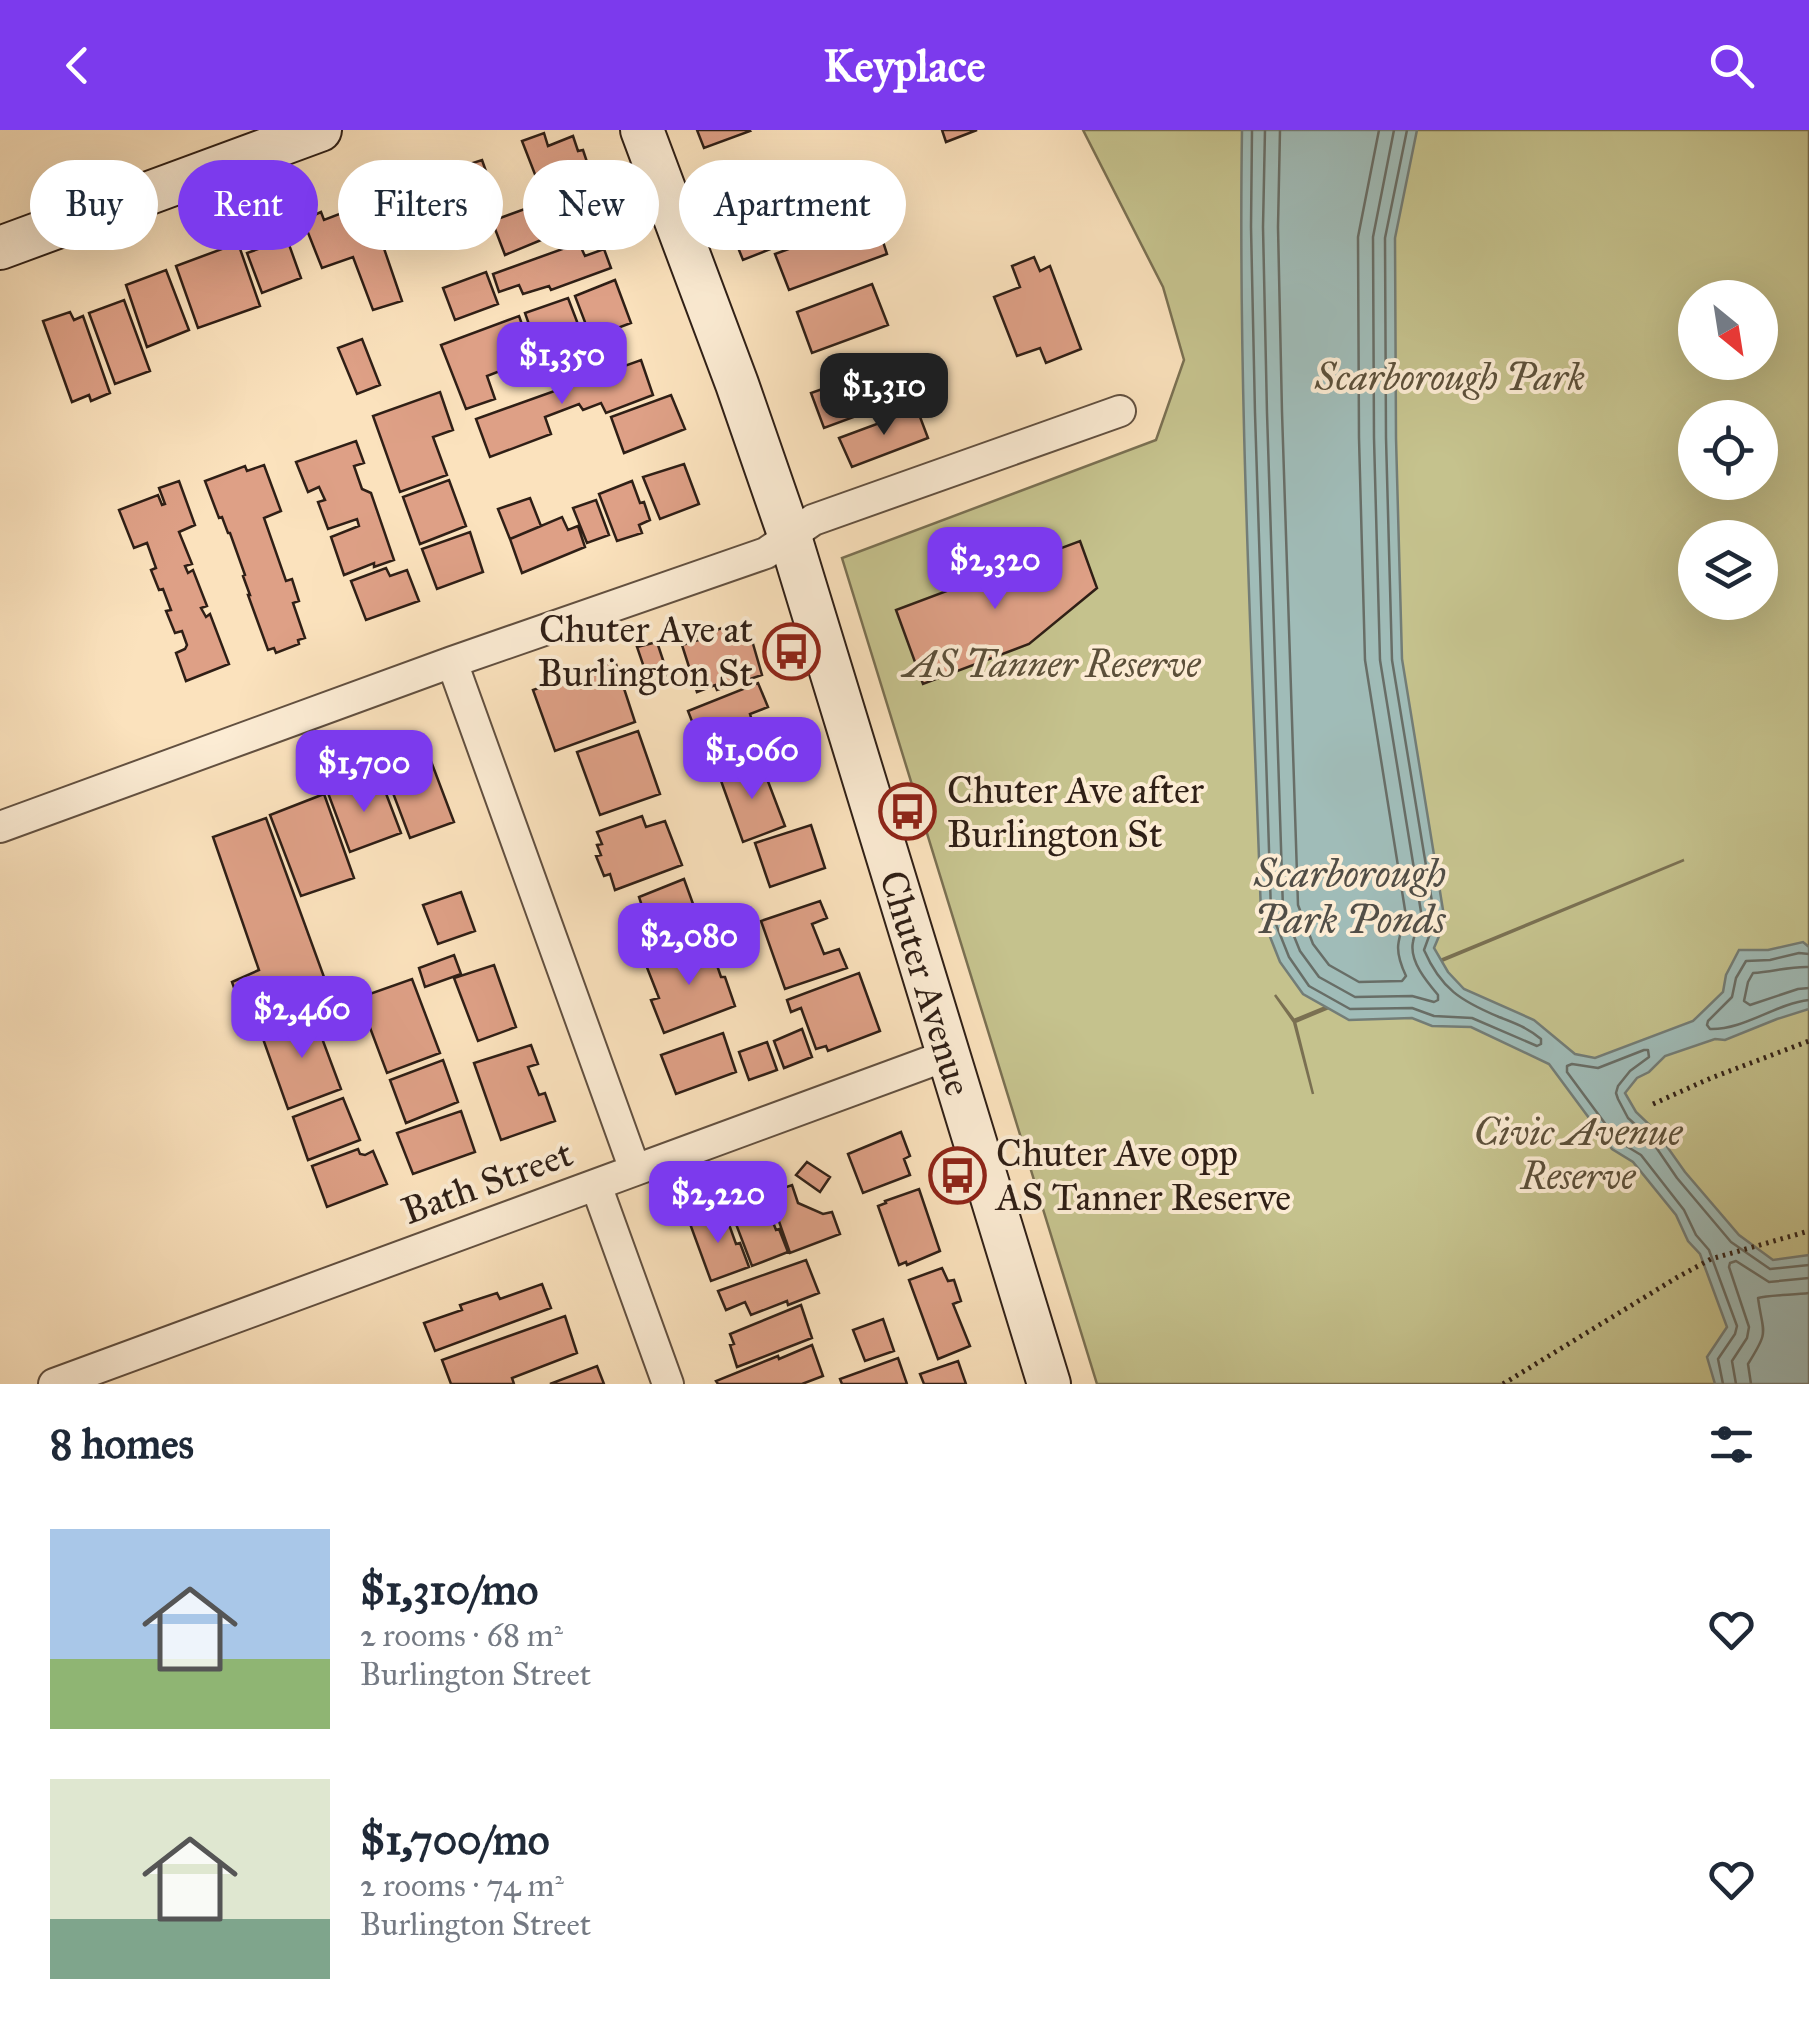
<!DOCTYPE html>
<meta charset="utf-8">
<style>
:root{--surface:#fff;--page:#f2f2f3;--text:#1f2937;--muted:#747a83;--accent:#7c3aed}
body{margin:0;font-family:"IM FELL Great Primer",serif;background:var(--page);color:var(--text);height:100vh;display:flex;flex-direction:column;font-size:38px;white-space:nowrap}
*{box-sizing:border-box;margin:0}
p{font-size:32px;color:var(--muted)}
.icon{flex:none;width:55px;height:55px;fill:none;stroke:currentColor;stroke-width:2;stroke-linecap:round;stroke-linejoin:round}
.map{position:relative;height:1254px;overflow:hidden}
.side{display:flex;flex-direction:column;background:var(--surface);flex:1}
.side>*{flex:none}
.top-card{position:absolute;left:30px;top:30px;width:1000px;height:90px;display:flex;gap:20px}
.needle{width:65px;rotate:150deg}
.tools{position:absolute;left:1678px;top:150px;display:grid;gap:20px}
.tools a{display:grid;place-items:center;width:100px;height:100px;border-radius:50%;background:var(--surface);box-shadow:0 10px 40px #0002;font-size:50px}
.price{position:absolute;translate:-50% -85px;padding:0 22px;border-radius:20px;background:var(--accent);color:#fff;font-size:32px;line-height:65px;filter:drop-shadow(0 2px 5px #0008)}
.price::after{content:'';position:absolute;left:50%;top:60px;width:30px;height:22px;margin-left:-15px;background:inherit;clip-path:polygon(0 0,100% 0,50% 100%)}
.price.selected{background:#222;color:#fff}
ul{padding:0;list-style:none}
li{display:flex;align-items:center;gap:30px;height:250px;padding:0 50px}
li span{display:grid;place-items:center;flex:none;width:280px;height:200px;border-radius:0px;color:#555}
li>.icon{margin-inline-start:auto}
span .icon{width:120px;height:120px;fill:#fffc;stroke-width:1}
li b{font-size:42px}
h2{display:flex;justify-content:space-between;align-items:center;height:120px;padding:0 50px;font-size:42px}
.pill{padding:0 35px;border-radius:45px;background:var(--surface);box-shadow:0 10px 40px #0002;font-size:35px;line-height:90px}
.pill.selected{background:var(--accent);color:#fff}
header{display:flex;justify-content:space-between;align-items:center;height:130px;padding:0 50px;background:var(--accent);color:#fff;font-size:45px;font-weight:700}
.map>svg:first-child{display:block}
.green{fill:#c5c28d;stroke:#7a7052;stroke-width:2.5;fill-rule:evenodd}
.water{fill:#a0bcb8;stroke:#737d77;stroke-width:2.5}
.lines{fill:none;stroke-linecap:round;stroke-linejoin:round}
.shore{stroke:#686e67;stroke-width:2.5}
.building{fill:#dea086;stroke:#2f1f16;stroke-width:2.5}
.street-casing{stroke:#625040;stroke-width:34}
.secondary-casing{stroke:#2f1f16;stroke-width:46}
.path{stroke:#2f1f16;stroke-width:5;stroke-dasharray:2.5 5;stroke-linecap:butt}
.street{stroke:#fcecd4;stroke-width:30}
.secondary{stroke:#fcecd4;stroke-width:42}
.labels{text-anchor:middle;stroke-width:8;stroke-linejoin:round;paint-order:stroke}
.park-label{font-size:38px;font-style:italic;fill:#5c503a;stroke:#fcecd4}
.poi-label{font-size:38px;fill:#2f1f16;stroke:#fcecd4;text-anchor:start}
.street-label{font-size:38px;fill:#2f1f16;stroke:#fcecd4}
.water-label{font-size:40px;font-style:italic;fill:#514e47;stroke:#fcecd4}
</style>
<header><svg class="icon" aria-label="back" viewBox="0 0 24 24"><path d="M15 5l-7 7 7 7"/></svg>Keyplace<svg class="icon" aria-label="search" viewBox="0 0 24 24"><circle cx="10" cy="10" r="6"/><path d="M15 15l6 6"/></svg></header>
<div class="map">
<svg width="1809" height="1254" viewBox="0 0 1809 1254">
<rect width="100%" height="100%" fill="#fbe2bd"/>
<filter id="stains"><feTurbulence type="fractalNoise" baseFrequency=".002" numOctaves="4"/><feColorMatrix values="0 0 0 0 .2 0 0 0 0 .09 0 0 0 0 .02 0 0 0 .5 -.17"/></filter>
<radialGradient id="worn" r=".72"><stop offset=".6" stop-color="#630" stop-opacity="0"/><stop offset="1" stop-color="#630" stop-opacity=".3"/></radialGradient>
<path class="green" d="M1083,0H1809V1254H1097L842,428L1156,310L1184,230L1163,157ZM1695,168H1760V232H1695ZM1695,288H1760V352H1695ZM1695,408H1760V472H1695ZM1684,730L1295,892L1313,964L1294,892L1275,865L1294,890Z"/>
<path class="water" d="M1242,0H1417L1395,108L1396,308L1402,529L1445,792L1434,818L1448,842L1464,859L1534,890L1575,924L1595,928L1693,891L1723,862L1726,845L1739,820H1768L1803,812L1809,817V879L1777,889L1725,910L1715,909L1665,926L1649,942L1637,948L1625,963L1636,982L1656,1001L1685,1042L1739,1105L1773,1130L1809,1125V1254H1715L1707,1227L1727,1197L1700,1124L1688,1111L1676,1085L1633,1032L1612,1019L1549,934L1471,897L1432,896L1412,888L1349,890L1303,864L1280,832L1261,784C1252,523 1238,261 1242,0Z"/>
<g class="lines">
<path class="shore" d="M1252,0L1251,97L1255,283L1271,782L1289,827L1309,856L1350,879L1412,878L1434,886L1472,888L1537,916L1541,914V909C1528,898 1515,893 1499,887C1461,871 1441,859 1424,820L1435,790L1392,530L1386,308L1385,108L1407,0
M1265,0L1263,97L1267,283L1283,779L1300,821L1319,847L1355,867L1412,866L1434,872L1438,870V865C1427,852 1409,831 1413,812C1414,804 1419,796 1422,788L1380,530L1374,308L1373,107L1394,0
M1280,0L1278,97L1282,282L1298,775L1313,814L1329,835L1359,852L1402,851L1406,846C1394,820 1397,813 1406,786L1365,530L1359,308L1358,107L1379,0
M1809,824L1799,823L1770,830L1746,831L1736,848L1732,867L1708,891L1707,895L1710,899C1744,900 1775,874 1809,870
M1809,837C1791,836 1772,842 1753,843L1748,852L1744,871L1750,875L1798,859L1809,858
M1723,1254L1718,1229L1735,1204L1737,1196L1709,1120L1696,1105L1684,1080L1641,1025L1618,1011L1567,942V936L1572,934L1598,938L1644,920H1648L1649,927L1630,941L1618,956L1616,963L1618,969L1628,988L1649,1007L1677,1048L1731,1112L1770,1139L1809,1135
M1736,1254L1732,1231L1747,1208L1749,1197L1729,1137L1730,1133L1736,1131L1769,1152L1809,1148
M1751,1254L1748,1234C1770,1199 1763,1205 1758,1168C1770,1165 1795,1165 1809,1163"/>
</g>
<path class="building" d="M697,0H749L750,1L704,18Z
M942,0H977L946,12Z
M544,3L548,16L573,6L578,21L583,20L590,41L579,46L580,52L543,65L522,11Z
M482,30L494,64L468,74L469,78L438,90L423,49Z
M764,44L788,112L743,130L733,105L743,100L726,57Z
M411,49L426,92L398,102L380,60Z
M585,57L596,84L544,104L546,108L505,125L492,91Z
M366,66L402,171L373,180L353,127L322,138L303,90L321,82L324,90L350,80L348,73Z
M875,87L887,124L789,160L775,124Z
M287,109L301,148L262,163L247,123Z
M238,113L260,176L198,198L176,136Z
M579,113L585,126L604,119L611,138L551,160L549,156L523,164L519,155L499,162L493,144Z
M1034,127L1040,141L1050,136L1081,219L1046,233L1040,218L1017,226L994,167L1020,157L1012,136Z
M166,140L189,200L147,217L126,155Z
M486,142L498,174L455,190L443,158Z
M615,150L631,193L591,208L575,166Z
M872,154L888,195L812,223L797,182Z
M568,168L584,210L540,226L525,183Z
M124,170L150,241L115,254L89,183Z
M70,182L74,190L83,186L110,263L91,271L89,265L72,272L43,191Z
M519,186L534,228L487,246L495,269L466,279L441,215Z
M362,209L380,255L357,264L338,218Z
M641,230L653,265L606,283L601,273L583,280L579,274L545,287L551,304L490,327L476,289Z
M893,234L905,268L824,298L811,263Z
M440,262L453,300L433,307L447,345L400,362L373,286Z
M671,265L685,299L624,323L611,287Z
M917,279L928,308L852,337L839,308Z
M356,311L364,333L354,336L362,359L371,363L394,430L374,437V433L344,445L331,407L359,396L357,389L328,399L318,372L325,370L319,357L308,362L296,332Z
M684,334L699,374L660,389L643,347Z
M264,335L281,381L264,388L286,451L292,449L299,471L293,473L305,508L298,510L299,514L276,523L274,518L268,520L248,465H250L243,446L245,445L230,403H228L222,387L219,388L205,351L245,336L247,341Z
M449,350L466,396L420,414L403,367Z
M179,351L195,395L179,402L192,434L185,436L188,443L193,440L207,476L201,478L206,487L210,484L229,534L186,551L176,523L185,519L187,515L182,501L175,503L166,481L171,480L163,459L159,460L151,440L156,438L147,413L134,418L119,380L158,365L162,375L165,374L159,358Z
M632,351L640,373L644,372L650,390L639,395L642,403L617,411L599,364Z
M530,368L541,396L510,409L498,379Z
M596,370L609,405L587,413L573,378Z
M562,387L568,400L578,396L585,417L522,443L510,409Z
M470,402L483,442L437,459L422,419Z
M1080,411L1097,458L1029,514L923,554L896,480Z
M386,438L390,446L407,440L419,471L366,490L351,451Z
M728,496L732,512L751,507L762,545L717,560L715,555L697,562L682,515L699,510L698,506Z
M657,512L668,545L649,552L637,517Z
M615,531L635,592L555,621L533,560Z
M758,553L768,577L750,584L755,600L773,593L781,618L712,643L688,581Z
M638,601L660,664L600,685L577,622Z
M426,618L454,692L410,708L382,634Z
M761,633L785,696L743,712L720,648Z
M358,652L362,661L382,653L401,703L350,722L328,663Z
M324,664L354,748L301,766L270,685Z
M642,686L646,697L665,691L682,735L615,760L610,744L604,746L596,726L601,725L597,715L602,714L597,702Z
M266,688L328,858L258,885L254,877L242,881L232,852L259,840L213,707Z
M811,695L825,738L770,757L755,713Z
M684,749L705,807L663,822L659,811L652,814L639,777L642,776L639,767Z
M461,762L475,801L438,814L423,775Z
M820,771L827,788L812,794L824,824L839,819L847,838L785,859L761,791Z
M709,812L721,847H725L735,876L664,903L651,870L659,868L646,835Z
M454,825L461,844L425,857L419,838Z
M494,835L516,897L478,911L454,848Z
M859,843L880,901L828,921L826,916L816,919L801,878L791,882L787,870Z
M412,849L440,923L387,943L366,887L355,891L347,872Z
M327,882L333,898L320,903L341,959L288,979L262,906Z
M802,899L812,927L784,938L774,911Z
M723,903L736,942L676,964L661,925Z
M767,912L777,940L749,950L739,922Z
M531,915L538,934L528,937L539,965L545,963L555,991L501,1010L474,933Z
M443,930L458,972L406,993L390,950Z
M343,968L360,1010L308,1030L293,987Z
M461,981L475,1022L413,1044L397,1003Z
M901,1002L910,1026L904,1029L910,1045L863,1063L848,1024Z
M358,1019L360,1024L365,1025L373,1021L387,1054L327,1077L312,1036Z
M807,1032L830,1047L820,1062L796,1045Z
M792,1055L798,1073L823,1084L832,1082L840,1104L790,1123L769,1063Z
M919,1059L940,1121L907,1135L906,1132L899,1135L878,1076L886,1073L885,1071Z
M764,1069L776,1100L779,1099L788,1122L752,1136L731,1081Z
M712,1082L714,1090L726,1086L736,1114L740,1113L749,1137L711,1151L689,1091Z
M806,1130L819,1163L788,1175L787,1171L751,1185L745,1172L726,1180L718,1161Z
M942,1138L948,1151L954,1150L961,1171L953,1174L970,1216L938,1229L909,1150Z
M542,1154L551,1178L435,1221L424,1193L462,1180L460,1175L497,1163L500,1169Z
M801,1175L812,1208L737,1237L730,1215L734,1214L730,1204Z
M565,1186L577,1223L512,1248L514,1254H451L442,1230Z
M883,1189L894,1221L865,1231L853,1200Z
M812,1215L823,1246L802,1254H718L716,1251L778,1226L779,1229Z
M898,1228L907,1254H842L840,1249Z
M958,1231L966,1254H924L920,1244Z
M597,1236L604,1254H550Z"/>
<g class="lines">
<defs>
<path id="street" d="M452,532L635,1040
M0,697L452,532L766,423L813,390L1120,281
M596,1055L668,1254
M54,1254L948,925"/>
<path id="secondary" d="M642,0L737,254L790,407L1049,1254
M0,118L320,0"/>
</defs>
<use href="#street" class="street-casing"/>
<use href="#secondary" class="secondary-casing"/>
<path class="path" d="M1653,974L1711,948L1809,911
M1503,1254L1676,1148L1711,1129L1809,1101"/>
<use href="#street" class="street"/>
<use href="#secondary" class="secondary"/>
</g>
<defs>
<symbol id="bus-ring" viewBox="-11 -11 22 22"><circle r="9.5" fill="#fcecd4" stroke="#8f2418" stroke-width="1.5"/><path d="M-5-6H5V4H4V6H2V4H-2V6H-4V4H-5ZM-3.5-4V0h7V-4ZM-3.5 1.2v1.5H-2V1.2ZM2 1.2v1.5H3.5V1.2Z" fill="#8f2418"/></symbol>
</defs>
<g fill-rule="evenodd">
<use href="#bus-ring" x="760" y="490" width="63" height="63"/>
<use href="#bus-ring" x="876" y="650" width="63" height="63"/>
<use href="#bus-ring" x="926" y="1014" width="63" height="63"/>
</g>
<g class="labels">
<g class="park-label">
<text x="1450" y="260">Scarborough Park</text>
<text x="1052" y="547">AS Tanner Reserve</text>
<text x="1578" y="1015">Civic Avenue<tspan x="1578" dy="44">Reserve</tspan></text>
</g>
<g class="poi-label">
<text x="753" y="512" text-anchor="end">Chuter Ave at<tspan x="753" dy="44">Burlington St</tspan></text>
<text x="947" y="673">Chuter Ave after<tspan x="947" dy="44">Burlington St</tspan></text>
<text x="996" y="1036">Chuter Ave opp<tspan x="996" dy="44">AS Tanner Reserve</tspan></text>
</g>
<g class="street-label">
<text transform="translate(926 853) rotate(73)" y="13">Chuter Avenue</text>
<text transform="translate(487 1052) rotate(-20)" y="13">Bath Street</text>
</g>
<g class="water-label">
<text x="1350" y="757">Scarborough<tspan x="1350" dy="46">Park Ponds</tspan></text>
</g>
</g>
<rect width="100%" height="100%" filter="url(#stains)"/>
<rect width="100%" height="100%" fill="url(#worn)"/>
</svg>
<div class="tools">
<a><svg class="needle" viewBox="-14 -14 28 28"><path d="M0-13l5 13h-10z" fill="#e53935"/><path d="M0 13l5-13h-10z" fill="#747a83"/></svg></a>
<a><svg class="icon" aria-label="locate" viewBox="0 0 24 24"><circle cx="12" cy="12" r="6"/><path d="M12 2v4M12 18v4M2 12h4M18 12h4"/></svg></a>
<a><svg class="icon" aria-label="layers" viewBox="0 0 24 24"><path d="M12 4l9 5-9 5-9-5zM3 14l9 5 9-5"/></svg></a>
</div>
<b class="price" style="left:562px;top:277px">$1,350</b>
<b class="price selected" style="left:884px;top:308px">$1,310</b>
<b class="price" style="left:995px;top:482px">$2,320</b>
<b class="price" style="left:752px;top:672px">$1,060</b>
<b class="price" style="left:364px;top:685px">$1,700</b>
<b class="price" style="left:689px;top:858px">$2,080</b>
<b class="price" style="left:302px;top:931px">$2,460</b>
<b class="price" style="left:718px;top:1116px">$2,220</b>
<div class="top-card">
<a class="pill">Buy</a>
<a class="pill selected">Rent</a>
<a class="pill">Filters</a>
<a class="pill">New</a>
<a class="pill">Apartment</a>
</div>
</div>
<section class="side">
<h2>8 homes<svg class="icon" aria-label="filters" viewBox="0 0 24 24"><path d="M4 7h16M4 17h16"/><circle cx="9" cy="7" r="2"/><circle cx="15" cy="17" r="2"/></svg></h2>
<ul>
<li><span style="background:linear-gradient(#a9c7e8 65%,#8fb573 0)"><svg class="icon" aria-label="home" viewBox="0 0 24 24"><path d="M3 11l9-7 9 7M6 9v11h12V9"/></svg></span><div><b>$1,310/mo</b><p>2 rooms · 68 m²</p><p>Burlington Street</p></div><svg class="icon" aria-label="heart" viewBox="0 0 24 24"><path d="M12 20l-8-8c-3-5 5-10 8-4 3-6 11-1 8 4z"/></svg></li>
<li><span style="background:linear-gradient(#dfe7d0 70%,#7fa58c 0)"><svg class="icon" aria-label="home" viewBox="0 0 24 24"><path d="M3 11l9-7 9 7M6 9v11h12V9"/></svg></span><div><b>$1,700/mo</b><p>2 rooms · 74 m²</p><p>Burlington Street</p></div><svg class="icon" aria-label="heart" viewBox="0 0 24 24"><path d="M12 20l-8-8c-3-5 5-10 8-4 3-6 11-1 8 4z"/></svg></li>
</ul>
</section>
